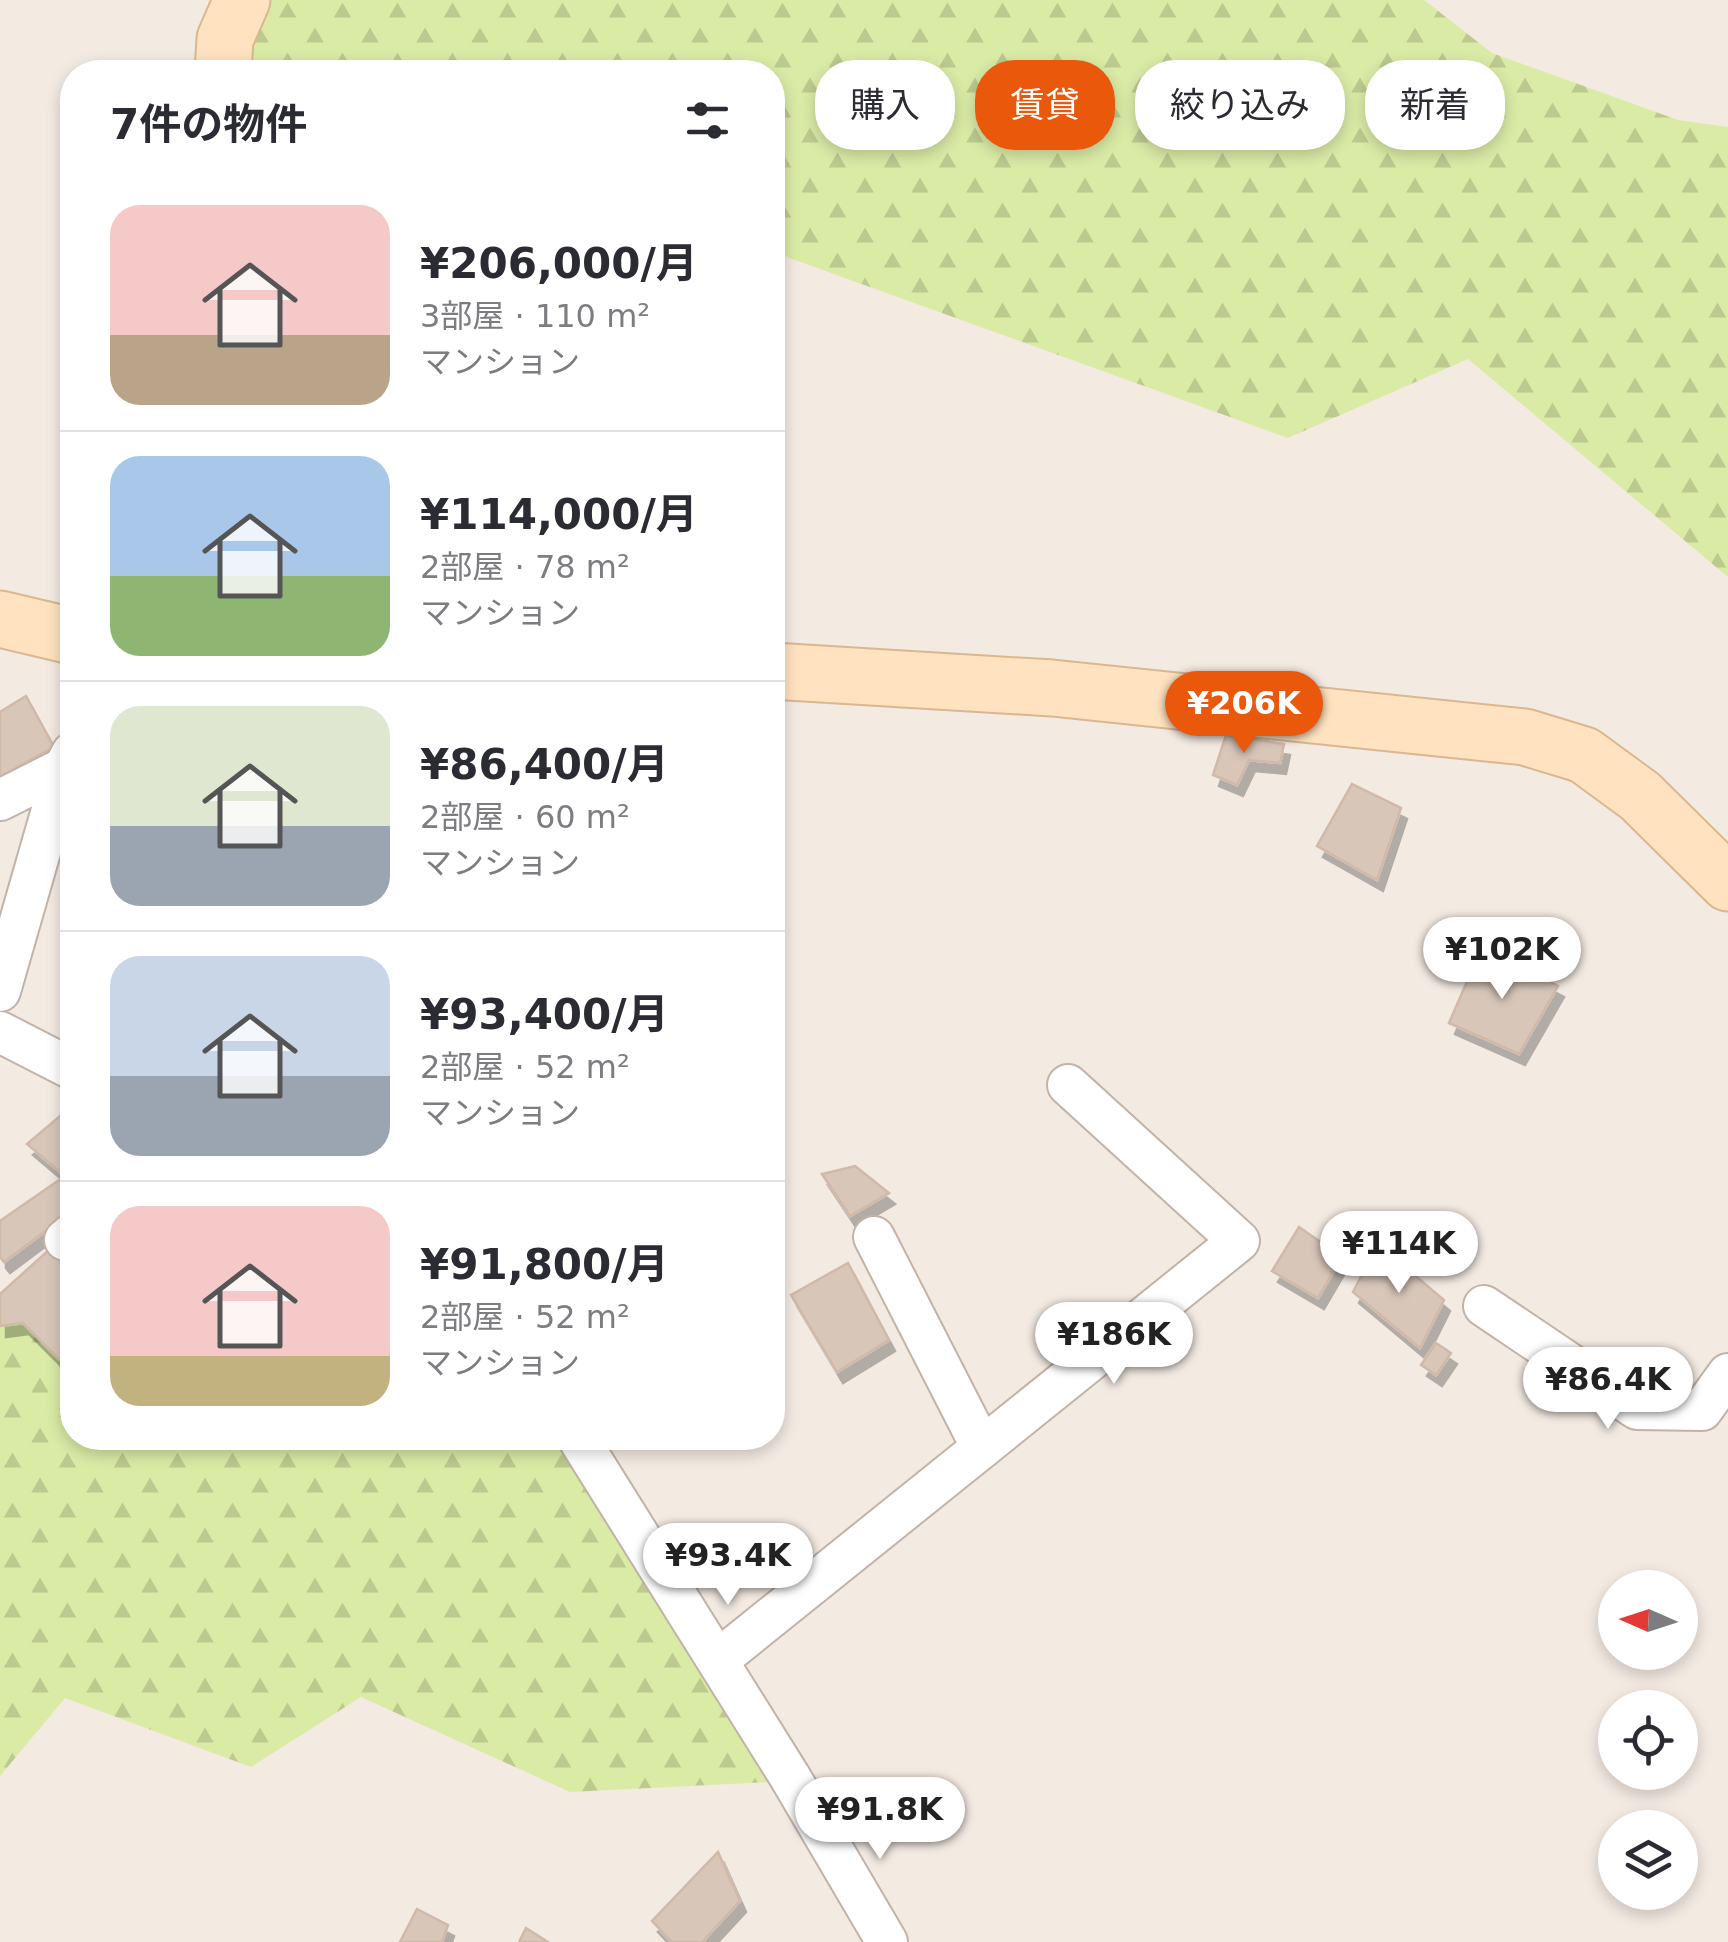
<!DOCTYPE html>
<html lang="ja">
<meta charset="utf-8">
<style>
:root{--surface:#fff;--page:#f2f2f3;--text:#2b2b33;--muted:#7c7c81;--line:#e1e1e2;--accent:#ea580c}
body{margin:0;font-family:"DejaVu Sans","Noto Sans JP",sans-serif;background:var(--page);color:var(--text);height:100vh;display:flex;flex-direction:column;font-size:38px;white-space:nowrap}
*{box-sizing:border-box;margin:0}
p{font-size:32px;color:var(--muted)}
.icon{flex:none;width:55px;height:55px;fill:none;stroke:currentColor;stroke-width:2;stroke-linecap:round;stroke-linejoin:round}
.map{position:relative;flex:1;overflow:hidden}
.details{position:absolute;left:60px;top:60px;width:725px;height:1390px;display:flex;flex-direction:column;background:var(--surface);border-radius:40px;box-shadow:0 5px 15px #0003}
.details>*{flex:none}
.banner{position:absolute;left:815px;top:60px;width:762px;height:90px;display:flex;gap:20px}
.needle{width:65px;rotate:273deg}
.controls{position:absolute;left:1598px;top:1570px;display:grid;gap:20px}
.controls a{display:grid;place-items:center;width:100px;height:100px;border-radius:50%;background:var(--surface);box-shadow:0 5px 15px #0003;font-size:50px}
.price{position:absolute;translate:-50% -85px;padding:0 22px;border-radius:35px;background:#fff;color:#222;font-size:32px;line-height:65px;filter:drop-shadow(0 2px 5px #0008)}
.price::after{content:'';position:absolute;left:50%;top:60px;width:30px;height:22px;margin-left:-15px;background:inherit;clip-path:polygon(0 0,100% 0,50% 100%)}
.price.selected{background:var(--accent);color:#fff}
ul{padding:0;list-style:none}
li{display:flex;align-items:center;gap:30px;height:250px;padding:0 50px}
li+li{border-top:2px solid var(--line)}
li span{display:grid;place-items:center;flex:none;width:280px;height:200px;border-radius:30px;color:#555}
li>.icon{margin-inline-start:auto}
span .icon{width:120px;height:120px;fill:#fffc;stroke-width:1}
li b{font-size:42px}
h2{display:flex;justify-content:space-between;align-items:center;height:120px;padding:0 50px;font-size:42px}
.tag{padding:0 35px;border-radius:40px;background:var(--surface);box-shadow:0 5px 15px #0003;font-size:35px;line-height:90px}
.tag.selected{background:var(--accent);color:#fff}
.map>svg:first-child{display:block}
.forest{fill:url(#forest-firs)}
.building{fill:#d8c6b9;stroke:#d1b9a9;stroke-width:2.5;filter:url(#shadow)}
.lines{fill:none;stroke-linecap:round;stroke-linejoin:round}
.street-casing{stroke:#c2b3a7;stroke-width:44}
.secondary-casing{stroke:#dab78f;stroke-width:59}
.street{stroke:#fff;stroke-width:40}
.secondary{stroke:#ffe3c0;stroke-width:55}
</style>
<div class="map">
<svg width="1728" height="1942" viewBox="0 0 1728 1942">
<defs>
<pattern id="forest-firs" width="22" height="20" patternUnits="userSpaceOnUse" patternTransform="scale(2.5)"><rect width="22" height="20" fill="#daeba6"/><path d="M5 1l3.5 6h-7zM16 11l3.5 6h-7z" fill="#bcca8f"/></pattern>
<filter id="shadow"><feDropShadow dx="6" dy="11" stdDeviation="0" flood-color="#0004"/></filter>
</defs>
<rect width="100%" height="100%" fill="#f3eae2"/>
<path class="forest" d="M256,0H1424L1492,53L1678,120L1728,127V577L1468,359L1288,438L773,252L772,72H273L231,63Z
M0,1309L72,1313V1438H559L771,1782L570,1792L361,1697L251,1767L65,1698L0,1776Z"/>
<path class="building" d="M26,696L54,747L0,777V712Z
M1226,735L1284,744L1280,763L1249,760L1237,785L1213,775Z
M1352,784L1401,808L1377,880L1317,846Z
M1482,947L1558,986L1519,1054L1449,1023Z
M72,1106V1170L65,1176L27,1144Z
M855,1166L889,1193L850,1216L822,1174Z
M65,1176L72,1193V1211L4,1262L0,1257V1221Z
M1299,1227L1342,1257L1318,1298L1272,1271Z
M1378,1244L1444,1300L1420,1348L1353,1292Z
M50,1249L72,1267V1345L59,1359L23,1323L0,1326V1294Z
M848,1263L889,1340L837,1372L791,1295Z
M1436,1343L1451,1353L1436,1375L1421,1365Z
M718,1852L740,1901L702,1942H672L652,1921Z
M417,1909L448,1925L442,1942H400Z
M526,1928L548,1942H519Z"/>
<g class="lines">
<defs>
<path id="street" d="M0,800L64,768
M0,991L64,768L72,753
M0,1032L72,1069
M874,1237L982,1448
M65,1240L72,1234
M1484,1306L1637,1409L1702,1410L1728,1374
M578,1438L790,1777L887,1942
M718,1660L1239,1241L1068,1085"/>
<path id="secondary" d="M223,72L225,39L242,0
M0,619L72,636
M772,671L1052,688L1525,737L1584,755L1640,796L1728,883"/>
</defs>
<use href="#street" class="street-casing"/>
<use href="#secondary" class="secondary-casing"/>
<use href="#street" class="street"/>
<use href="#secondary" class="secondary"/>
</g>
</svg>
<div class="controls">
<a><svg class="needle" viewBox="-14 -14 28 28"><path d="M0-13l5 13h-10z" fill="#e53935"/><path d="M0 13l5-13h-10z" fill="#7c7c81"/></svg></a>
<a><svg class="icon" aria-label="locate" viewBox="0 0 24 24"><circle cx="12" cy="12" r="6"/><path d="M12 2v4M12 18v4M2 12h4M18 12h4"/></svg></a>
<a><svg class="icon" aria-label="layers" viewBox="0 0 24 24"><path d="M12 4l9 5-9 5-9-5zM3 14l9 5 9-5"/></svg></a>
</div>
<b class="price selected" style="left:1244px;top:756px">¥206K</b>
<b class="price" style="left:1502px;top:1002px">¥102K</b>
<b class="price" style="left:1399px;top:1296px">¥114K</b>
<b class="price" style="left:1114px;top:1387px">¥186K</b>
<b class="price" style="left:1608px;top:1432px">¥86.4K</b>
<b class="price" style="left:728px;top:1608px">¥93.4K</b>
<b class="price" style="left:880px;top:1862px">¥91.8K</b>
<div class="banner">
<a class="tag">購入</a>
<a class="tag selected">賃貸</a>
<a class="tag">絞り込み</a>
<a class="tag">新着</a>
</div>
<section class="details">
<h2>7件の物件<svg class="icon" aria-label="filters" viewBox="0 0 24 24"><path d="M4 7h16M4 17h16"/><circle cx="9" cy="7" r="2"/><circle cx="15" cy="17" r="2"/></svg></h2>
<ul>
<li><span style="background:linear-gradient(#f6c9c9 65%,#b9a48a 0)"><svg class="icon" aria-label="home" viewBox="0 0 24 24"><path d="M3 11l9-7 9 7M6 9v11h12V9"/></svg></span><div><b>¥206,000/月</b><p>3部屋 · 110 m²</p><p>マンション</p></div></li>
<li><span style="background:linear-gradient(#a9c7e8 60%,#8fb573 0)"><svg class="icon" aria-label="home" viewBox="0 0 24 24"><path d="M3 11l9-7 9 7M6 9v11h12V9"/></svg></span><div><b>¥114,000/月</b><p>2部屋 · 78 m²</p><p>マンション</p></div></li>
<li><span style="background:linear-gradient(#dfe7d0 60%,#9aa5b1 0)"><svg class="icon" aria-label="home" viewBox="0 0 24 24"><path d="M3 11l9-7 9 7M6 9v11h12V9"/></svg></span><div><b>¥86,400/月</b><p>2部屋 · 60 m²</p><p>マンション</p></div></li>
<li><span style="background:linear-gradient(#c9d6e8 60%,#9aa5b1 0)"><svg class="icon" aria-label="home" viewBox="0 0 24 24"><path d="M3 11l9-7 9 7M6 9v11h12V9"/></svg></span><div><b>¥93,400/月</b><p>2部屋 · 52 m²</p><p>マンション</p></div></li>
<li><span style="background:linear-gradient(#f6c9c9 75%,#c2b280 0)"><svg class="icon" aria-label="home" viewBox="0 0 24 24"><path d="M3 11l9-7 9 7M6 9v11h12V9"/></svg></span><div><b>¥91,800/月</b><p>2部屋 · 52 m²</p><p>マンション</p></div></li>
</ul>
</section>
</div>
